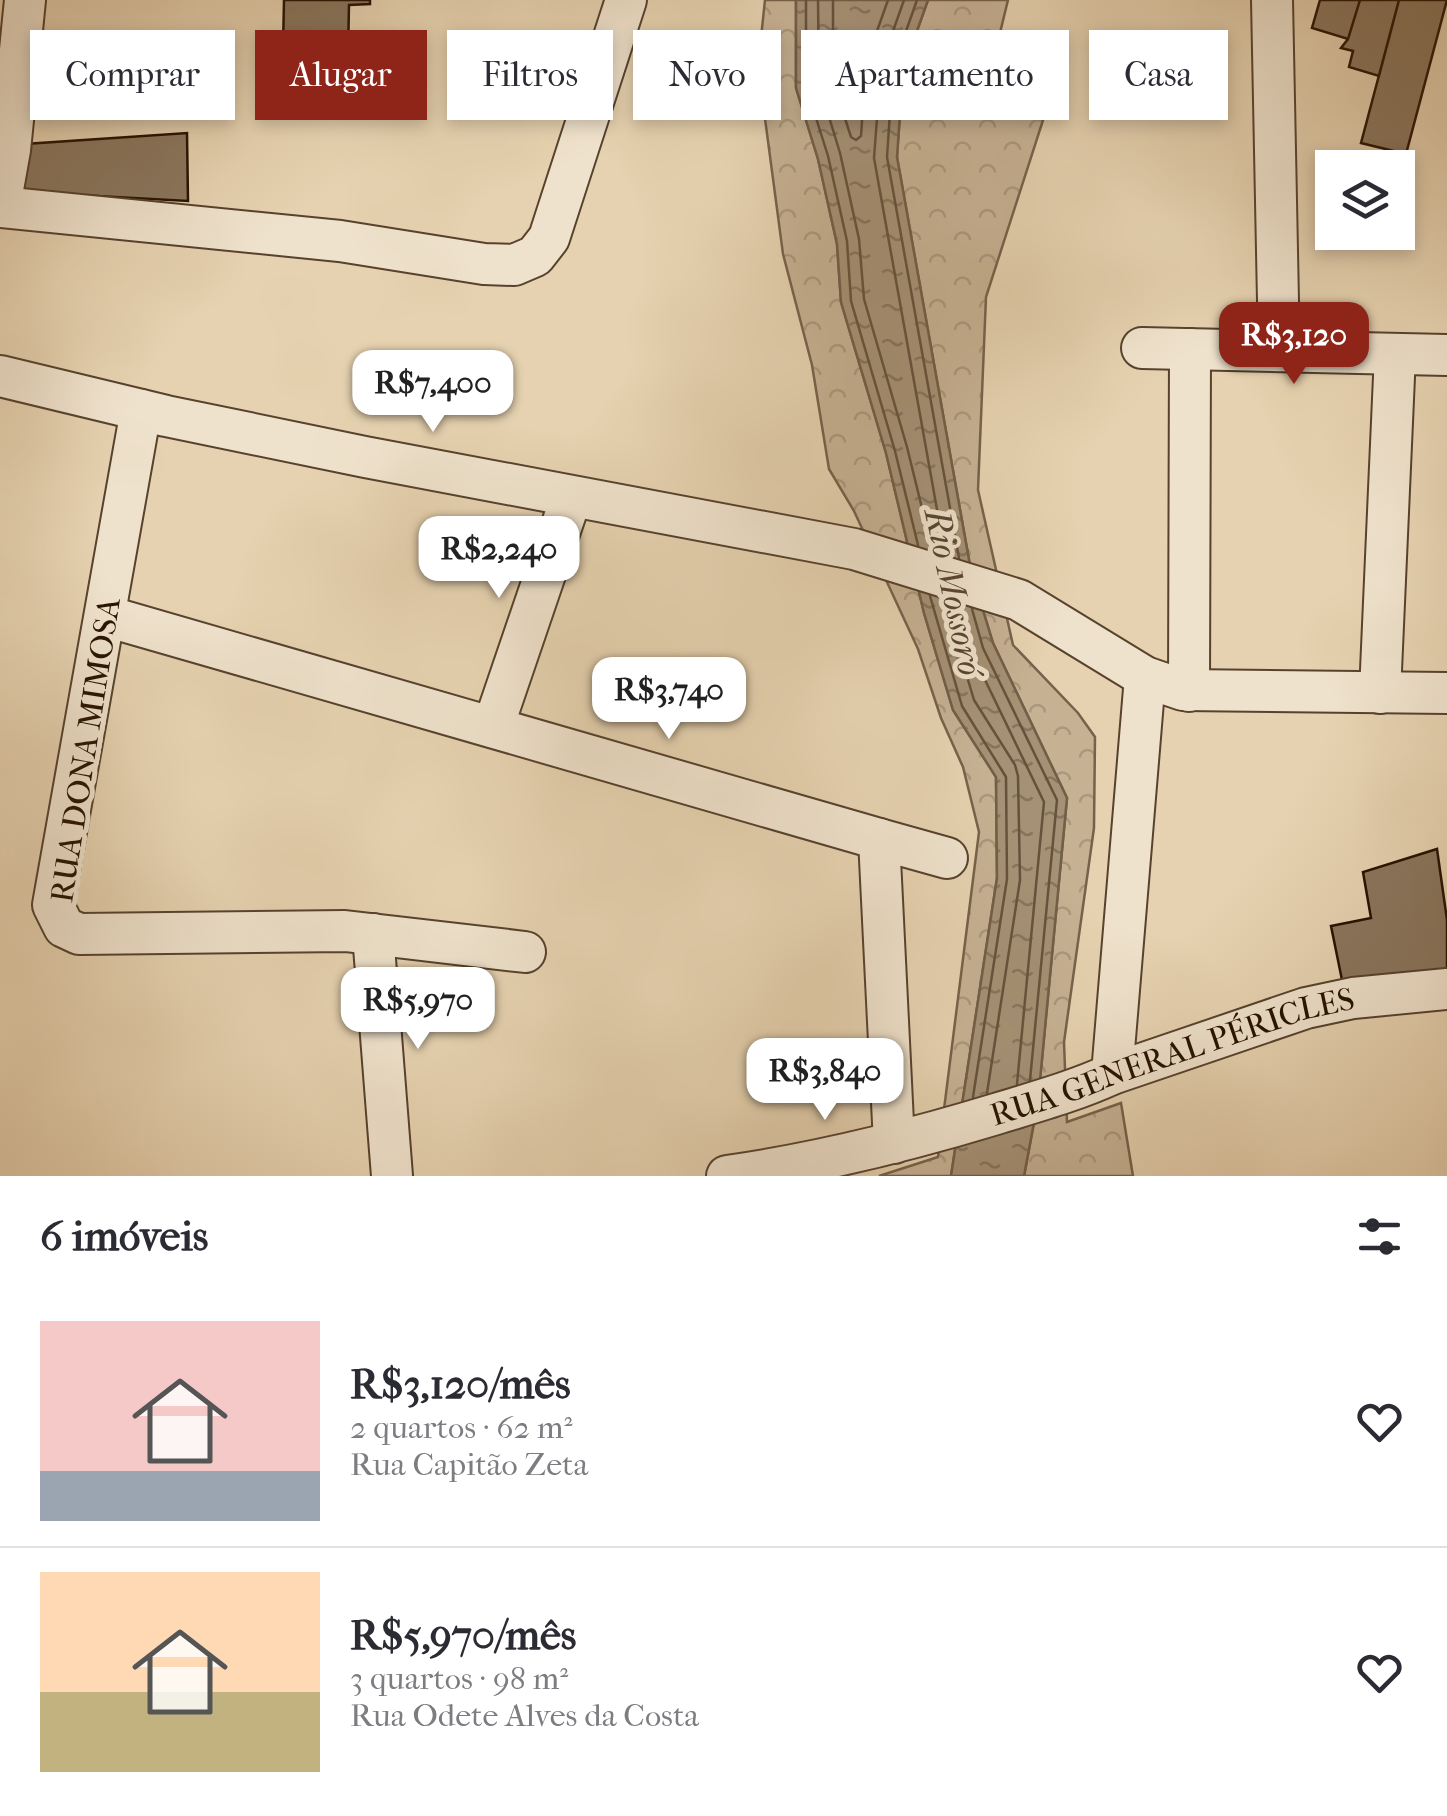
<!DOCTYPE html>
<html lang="pt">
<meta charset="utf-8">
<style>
:root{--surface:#fff;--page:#f2f2f3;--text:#2b2b33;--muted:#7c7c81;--line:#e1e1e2;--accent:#8f2418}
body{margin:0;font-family:"IM FELL French Canon",serif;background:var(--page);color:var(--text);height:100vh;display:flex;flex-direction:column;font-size:38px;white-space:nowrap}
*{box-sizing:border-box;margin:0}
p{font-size:32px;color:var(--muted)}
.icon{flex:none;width:55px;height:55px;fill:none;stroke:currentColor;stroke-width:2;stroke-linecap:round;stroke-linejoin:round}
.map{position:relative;height:1176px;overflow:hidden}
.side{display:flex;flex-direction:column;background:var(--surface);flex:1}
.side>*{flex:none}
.banner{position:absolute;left:30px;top:30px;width:1388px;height:90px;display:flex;gap:20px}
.fabs{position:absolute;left:1315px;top:150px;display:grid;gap:20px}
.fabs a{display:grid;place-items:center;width:100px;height:100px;border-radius:0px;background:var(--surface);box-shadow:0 5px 15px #0003;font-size:50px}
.price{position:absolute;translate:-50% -85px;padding:0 22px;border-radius:20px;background:#fff;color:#222;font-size:32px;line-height:65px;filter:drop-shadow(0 2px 5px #0008)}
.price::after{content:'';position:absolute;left:50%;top:60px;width:30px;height:22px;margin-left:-15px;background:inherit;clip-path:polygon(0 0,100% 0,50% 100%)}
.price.on{background:var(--accent);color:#fff}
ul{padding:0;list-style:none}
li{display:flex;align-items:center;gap:30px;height:250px;padding:0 40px}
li+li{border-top:2px solid var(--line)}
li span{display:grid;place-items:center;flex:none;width:280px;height:200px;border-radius:0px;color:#555}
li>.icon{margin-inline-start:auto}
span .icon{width:120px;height:120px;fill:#fffc;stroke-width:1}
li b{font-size:42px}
h2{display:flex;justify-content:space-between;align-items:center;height:120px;padding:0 40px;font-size:42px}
.tag{padding:0 35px;border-radius:0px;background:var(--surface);box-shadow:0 5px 15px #0003;font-size:35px;line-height:90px}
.tag.on{background:var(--accent);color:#fff}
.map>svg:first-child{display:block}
.forest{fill:url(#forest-crowns);stroke:#76624b;stroke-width:2.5}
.water{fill:url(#water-ripples);stroke:#735e47;stroke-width:2.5}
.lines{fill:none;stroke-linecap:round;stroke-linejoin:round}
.shore{stroke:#66523c;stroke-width:2.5}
.building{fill:#8a765d;stroke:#271203;stroke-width:2.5}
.minor-casing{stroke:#57422e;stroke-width:44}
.minor{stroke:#efe2cc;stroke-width:40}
.labels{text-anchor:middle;stroke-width:10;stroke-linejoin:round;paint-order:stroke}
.street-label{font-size:32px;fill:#271203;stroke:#efe2cc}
.water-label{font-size:35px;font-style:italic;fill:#594531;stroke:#efe2cc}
</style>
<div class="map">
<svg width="1447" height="1176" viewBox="0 0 1447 1176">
<defs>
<pattern id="forest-crowns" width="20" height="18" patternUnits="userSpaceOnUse" patternTransform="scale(2.5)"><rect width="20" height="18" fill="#c6b193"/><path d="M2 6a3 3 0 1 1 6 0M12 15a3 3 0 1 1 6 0" fill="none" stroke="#aa977d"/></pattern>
<pattern id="water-ripples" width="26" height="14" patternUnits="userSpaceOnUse" patternTransform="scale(2.5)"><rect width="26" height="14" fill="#a59175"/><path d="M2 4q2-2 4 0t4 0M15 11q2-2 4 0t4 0" fill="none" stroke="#86755e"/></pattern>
</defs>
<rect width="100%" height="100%" fill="#e6d2b0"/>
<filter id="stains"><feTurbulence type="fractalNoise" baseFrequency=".002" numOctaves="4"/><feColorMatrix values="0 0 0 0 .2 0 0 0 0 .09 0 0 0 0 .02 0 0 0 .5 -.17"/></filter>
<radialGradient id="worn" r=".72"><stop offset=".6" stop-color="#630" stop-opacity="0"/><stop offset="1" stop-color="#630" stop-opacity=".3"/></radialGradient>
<path class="forest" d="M765,0H796V87L818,159L837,244L841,302L886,453L924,613L953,710L996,777L997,878L951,1176H879L938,1157L979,832L963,767L941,718L918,649L854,511L829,469L812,365L783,254L758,66Z
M928,0H1008L980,115L1045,114L986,297L978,490L1013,645L1078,713L1095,737L1094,828L1064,1042L1067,1122L1121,1103L1133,1176H1024L1038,1101L1067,798L993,643L971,571L897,157L903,70Z"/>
<path class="water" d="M796,0H928L903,70L897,157L971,571L993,643L1067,798L1038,1101L1024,1176H951L997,878L996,777L953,710L924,613L886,453L841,302L837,244L818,159L796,88Z"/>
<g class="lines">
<path class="shore" d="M806,0V86L828,156L847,241L851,301L895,451L918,545
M818,0L819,84L840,153L859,239L864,299L907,447L932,549
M833,0V81L851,137L856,140L861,136L866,62L888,0
M904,0L881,65L874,158L945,554
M917,0L893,68L887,157L959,558
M930,596L962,706L1006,777L1007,879L973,1097
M944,600L974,700L1015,765L1018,776L1020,880L987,1093
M958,605L972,653L1044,802L1017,1084
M972,609L983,648L1057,800L1030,1080"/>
</g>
<path class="building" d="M284,0H370V4L349,5L347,101L282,97Z
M1320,0H1360L1348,39L1312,28Z
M1360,0H1399L1379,76L1349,67L1353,51L1341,48L1348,39Z
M1399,0H1447L1406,154L1361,143Z
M187,133L188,201L23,192L25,144Z
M1437,849L1447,920V974L1343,985L1331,926L1371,918L1363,872Z"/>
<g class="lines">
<defs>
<g id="minor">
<path d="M1272,0L1279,351"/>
<path d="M0,206L10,150L25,0"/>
<path d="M0,207L340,241L484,264L514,265L535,256L549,238L626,0"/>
<path d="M1142,348L1447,355"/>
<path d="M0,376L166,416L365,457L854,549L1019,600L1145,677L1183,690L1447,693"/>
<path d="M141,410L56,888L53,905L64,927L79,934L345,931L525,952"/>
<path d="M106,616L879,839L894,1143"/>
<path d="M1189,691L1190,349"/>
<path d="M1380,693L1395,354"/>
<path d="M493,727L571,498"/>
<path d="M879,839L947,858"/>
<path d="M373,934L392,1176"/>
<path d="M1112,1074L1145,677"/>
<path id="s1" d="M727,1176C819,1163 907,1141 996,1114C1035,1102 1075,1091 1112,1074L1306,1008L1353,998L1447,989"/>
</g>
</defs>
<use href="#minor" class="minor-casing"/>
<use href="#minor" class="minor"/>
</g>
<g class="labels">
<g class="street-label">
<text transform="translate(85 750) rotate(-81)" y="11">RUA DONA MIMOSA</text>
<text dy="11" stroke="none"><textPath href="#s1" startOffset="462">RUA GENERAL PÉRICLES</textPath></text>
</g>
<g class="water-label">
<text transform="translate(954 592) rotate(78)" y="12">Rio Mossoró</text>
</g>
</g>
<rect width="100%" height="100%" filter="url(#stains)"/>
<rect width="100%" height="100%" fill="url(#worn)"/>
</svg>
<div class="fabs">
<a><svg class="icon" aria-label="layers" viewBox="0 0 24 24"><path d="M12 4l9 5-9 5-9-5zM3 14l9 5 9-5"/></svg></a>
</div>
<b class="price on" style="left:1294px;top:387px">R$3,120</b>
<b class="price" style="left:433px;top:435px">R$7,400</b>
<b class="price" style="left:499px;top:601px">R$2,240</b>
<b class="price" style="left:669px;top:742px">R$3,740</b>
<b class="price" style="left:418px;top:1052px">R$5,970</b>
<b class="price" style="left:825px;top:1123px">R$3,840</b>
<div class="banner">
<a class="tag">Comprar</a>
<a class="tag on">Alugar</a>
<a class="tag">Filtros</a>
<a class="tag">Novo</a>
<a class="tag">Apartamento</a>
<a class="tag">Casa</a>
</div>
</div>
<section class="side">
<h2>6 imóveis<svg class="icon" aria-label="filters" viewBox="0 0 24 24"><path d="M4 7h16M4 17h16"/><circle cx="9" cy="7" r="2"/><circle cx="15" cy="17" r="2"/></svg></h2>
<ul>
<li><span style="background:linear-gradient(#f6c9c9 75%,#9aa5b1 0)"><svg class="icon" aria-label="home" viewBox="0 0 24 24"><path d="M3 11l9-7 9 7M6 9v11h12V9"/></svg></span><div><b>R$3,120/mês</b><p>2 quartos · 62 m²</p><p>Rua Capitão Zeta</p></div><svg class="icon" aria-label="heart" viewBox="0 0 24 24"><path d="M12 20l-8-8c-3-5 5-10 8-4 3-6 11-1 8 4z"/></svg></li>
<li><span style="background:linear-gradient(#ffd9b3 60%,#c2b280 0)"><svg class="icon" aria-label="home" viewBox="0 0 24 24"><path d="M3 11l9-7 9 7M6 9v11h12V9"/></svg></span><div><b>R$5,970/mês</b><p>3 quartos · 98 m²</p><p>Rua Odete Alves da Costa</p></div><svg class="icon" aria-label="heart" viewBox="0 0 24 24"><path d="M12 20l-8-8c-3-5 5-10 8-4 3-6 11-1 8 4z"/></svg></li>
</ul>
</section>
